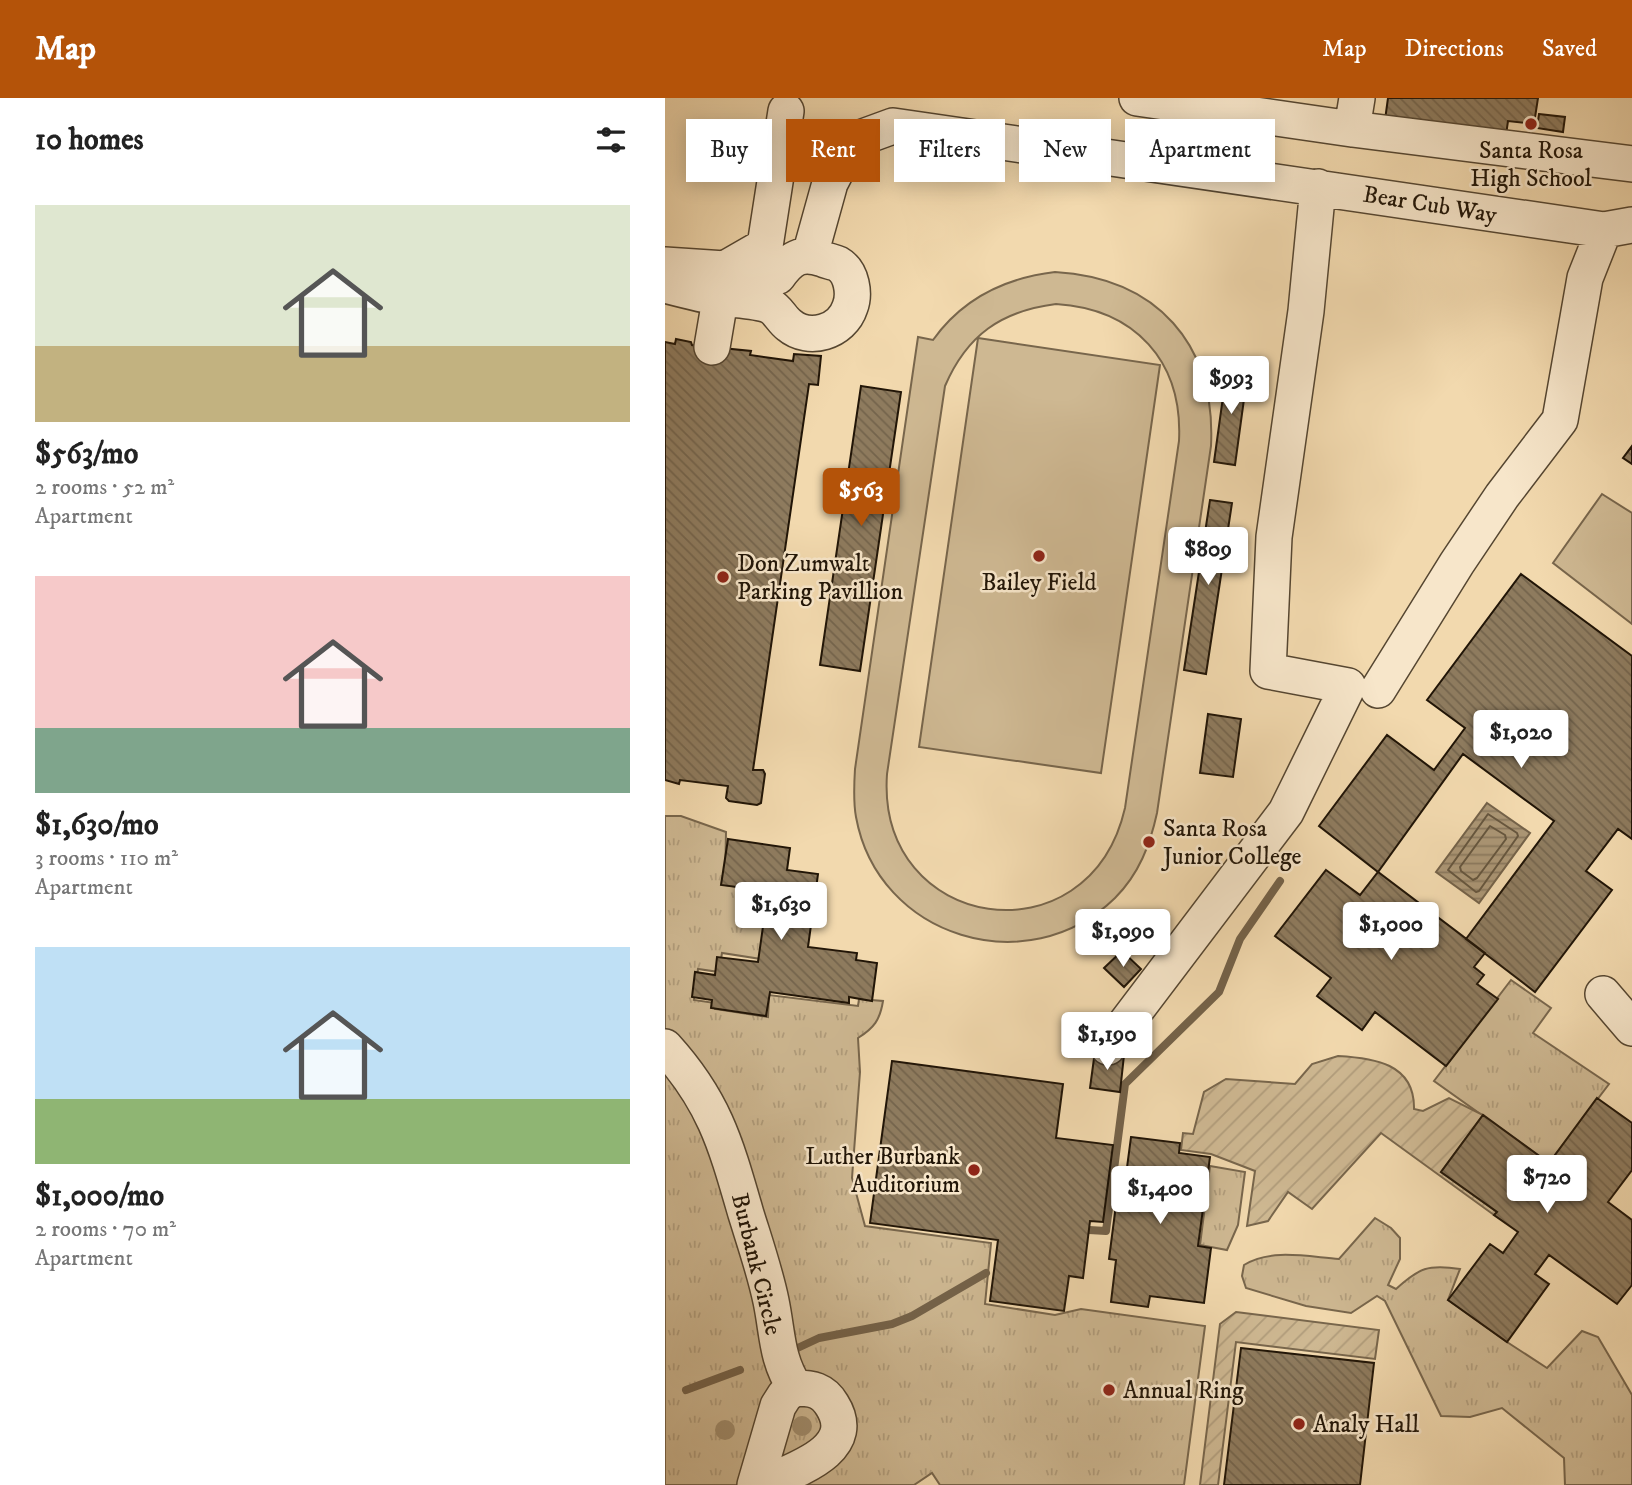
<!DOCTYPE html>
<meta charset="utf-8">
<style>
:root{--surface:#fff;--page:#f2f2f2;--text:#222;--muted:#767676;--accent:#b45309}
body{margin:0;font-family:"IM FELL DW Pica",serif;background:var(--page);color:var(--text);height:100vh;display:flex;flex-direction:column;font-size:26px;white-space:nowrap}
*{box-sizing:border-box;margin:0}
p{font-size:23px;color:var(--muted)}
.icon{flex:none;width:38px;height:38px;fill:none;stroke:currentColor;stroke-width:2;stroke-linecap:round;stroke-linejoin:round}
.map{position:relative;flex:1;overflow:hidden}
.side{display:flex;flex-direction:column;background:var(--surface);width:665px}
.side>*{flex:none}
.guide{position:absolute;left:21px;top:21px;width:665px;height:63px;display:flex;gap:14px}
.price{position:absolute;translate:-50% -60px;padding:0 16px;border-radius:7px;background:#fff;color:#222;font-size:23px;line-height:46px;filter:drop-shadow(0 2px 4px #0008)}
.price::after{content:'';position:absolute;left:50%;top:42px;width:21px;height:16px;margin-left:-10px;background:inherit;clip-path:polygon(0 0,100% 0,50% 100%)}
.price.on{background:var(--accent);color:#fff}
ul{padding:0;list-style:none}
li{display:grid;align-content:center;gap:14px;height:371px;padding:0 35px}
li span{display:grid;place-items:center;height:217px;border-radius:0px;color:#555}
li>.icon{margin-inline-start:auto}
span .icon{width:126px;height:126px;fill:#fffc;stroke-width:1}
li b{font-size:30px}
h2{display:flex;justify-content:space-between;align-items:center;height:84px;padding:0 35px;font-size:30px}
.chip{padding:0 24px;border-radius:0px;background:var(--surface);box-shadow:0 4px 18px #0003;font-size:24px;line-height:63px}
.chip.on{background:var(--accent);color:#fff}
header{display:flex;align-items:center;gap:42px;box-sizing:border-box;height:98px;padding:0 35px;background:var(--accent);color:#fff}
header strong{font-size:33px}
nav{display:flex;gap:38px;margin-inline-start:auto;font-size:24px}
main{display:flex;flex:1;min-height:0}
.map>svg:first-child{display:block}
.grass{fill:url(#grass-tufts);stroke:#78664c;stroke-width:2}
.park{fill:#ceb892;stroke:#78664c;stroke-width:2;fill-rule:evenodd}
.garden{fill:url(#garden-furrows);stroke:#78664c;stroke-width:2}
.water{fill:url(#water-rules);stroke:#746249;stroke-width:2}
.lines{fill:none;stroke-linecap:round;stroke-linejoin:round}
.shore{stroke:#66563e;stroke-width:2}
.stream{stroke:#746249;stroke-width:8}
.building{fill:url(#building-back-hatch);stroke:#211507;stroke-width:2}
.minor-casing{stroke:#554631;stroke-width:38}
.minor{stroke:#f7e6ca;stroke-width:35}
.tree{fill:#a18d6d}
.poi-dot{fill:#8f2418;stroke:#f7e6ca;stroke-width:2.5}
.labels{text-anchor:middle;stroke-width:5;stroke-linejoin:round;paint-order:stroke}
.poi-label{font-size:24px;fill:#211507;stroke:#f7e6ca;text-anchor:start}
.street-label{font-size:24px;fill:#211507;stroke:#f7e6ca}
</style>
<header>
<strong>Map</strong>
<nav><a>Map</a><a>Directions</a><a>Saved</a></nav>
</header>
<main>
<section class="side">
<h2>10 homes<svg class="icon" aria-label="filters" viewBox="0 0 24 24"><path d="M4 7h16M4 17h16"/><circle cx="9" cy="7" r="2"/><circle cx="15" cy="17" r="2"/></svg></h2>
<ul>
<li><span style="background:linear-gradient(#dfe7d0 65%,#c2b280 0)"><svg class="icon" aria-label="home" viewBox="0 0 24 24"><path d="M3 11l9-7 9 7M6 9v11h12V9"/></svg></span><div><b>$563/mo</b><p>2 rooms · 52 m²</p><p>Apartment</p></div></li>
<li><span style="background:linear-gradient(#f6c9c9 70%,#7fa58c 0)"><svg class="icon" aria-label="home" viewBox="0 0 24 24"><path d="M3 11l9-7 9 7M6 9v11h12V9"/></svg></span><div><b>$1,630/mo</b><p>3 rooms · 110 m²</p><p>Apartment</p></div></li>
<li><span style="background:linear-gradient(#bfe0f5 70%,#8fb573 0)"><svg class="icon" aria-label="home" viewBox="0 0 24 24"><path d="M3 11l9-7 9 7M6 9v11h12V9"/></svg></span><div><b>$1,000/mo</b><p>2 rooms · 70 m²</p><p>Apartment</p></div></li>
</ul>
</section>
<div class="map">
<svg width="967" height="1387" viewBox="0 0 967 1387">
<defs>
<pattern id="grass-tufts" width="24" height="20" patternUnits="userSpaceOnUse" patternTransform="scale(1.75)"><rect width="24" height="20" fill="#ceb892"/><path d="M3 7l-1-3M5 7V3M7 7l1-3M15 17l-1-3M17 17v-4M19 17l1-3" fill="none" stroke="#b19d7c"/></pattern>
<pattern id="garden-furrows" width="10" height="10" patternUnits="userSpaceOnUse" patternTransform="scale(1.75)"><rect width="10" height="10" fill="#ceb892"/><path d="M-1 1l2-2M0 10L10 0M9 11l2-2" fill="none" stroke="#b19d7c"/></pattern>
<pattern id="water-rules" width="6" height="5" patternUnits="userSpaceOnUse" patternTransform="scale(1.75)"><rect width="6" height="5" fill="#ab9675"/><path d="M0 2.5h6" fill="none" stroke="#8b795e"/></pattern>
<pattern id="building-back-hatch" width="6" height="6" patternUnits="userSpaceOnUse" patternTransform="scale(1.75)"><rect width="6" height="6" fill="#8e7b5e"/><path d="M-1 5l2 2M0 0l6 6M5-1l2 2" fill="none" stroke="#74644c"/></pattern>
</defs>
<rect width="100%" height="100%" fill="#f2d9ae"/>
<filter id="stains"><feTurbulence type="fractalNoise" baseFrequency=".00286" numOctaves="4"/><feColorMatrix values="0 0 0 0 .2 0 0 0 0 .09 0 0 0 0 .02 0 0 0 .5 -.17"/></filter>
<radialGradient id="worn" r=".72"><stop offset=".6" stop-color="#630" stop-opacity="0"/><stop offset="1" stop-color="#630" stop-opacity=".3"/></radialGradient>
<path class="grass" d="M0,718H16L61,734L60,787L106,794L96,861L57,855L54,874L33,871L29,902L50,905V911L103,919L104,897L193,908L194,901L218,903C215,922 209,930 193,940L195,974L187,1080L200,1128L326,1145L320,1206L390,1217L416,1211L540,1228L519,1387H275L267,1375L249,1387H0Z
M846,882L886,910L868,935L944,986L884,1065L769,983Z
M545,1068L580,1074L573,1127L562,1152L535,1147Z
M710,1120L726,1130L735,1140V1161L723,1187L731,1191C754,1170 763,1166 795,1171L783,1202L842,1244L882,1270L917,1233L933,1239L967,1297V1387H900L899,1360L837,1310L805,1319L776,1318L720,1203L712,1198L686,1215L641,1208L581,1190L577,1178L579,1167C606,1150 644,1159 674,1161Z"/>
<path class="park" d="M390,174C492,180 551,246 546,348L492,715C485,747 474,776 450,800C363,885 213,840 191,719C188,703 189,687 190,671L253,239L268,242C298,200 340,180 390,174ZM391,206C470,211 518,263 514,343L460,710C424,866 211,834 222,676L280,288C302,237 336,213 391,206Z
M313,240L495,267L436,675L254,649Z
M937,396L967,415V526L888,465Z"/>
<path class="garden" d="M673,958C708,960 750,965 749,1011L758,1013L784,1000L818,1017L776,1074L832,1114L829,1117L716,1035L647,1111L623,1094L603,1123L582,1128L590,1073L546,1056L516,1052L518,1035L528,1036L539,994L561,981L630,986L647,966Z
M571,1214L714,1232L710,1261L571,1244L553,1387H535L555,1226Z"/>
<path class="water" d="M822,705L865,735L814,805L771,774Z"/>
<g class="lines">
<path class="shore" d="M823,716L852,735L853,738L814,793L811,794L783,772Z
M825,728L840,737L841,741L812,780L808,782L796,773L795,769Z"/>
<path class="stream" d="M424,1132L441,1133L460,986L554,894L575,841L615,783
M124,1254L154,1240L227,1226L247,1218L321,1175
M21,1292L75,1272"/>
</g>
<path class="building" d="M723,0H873L869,26L843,23L841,37L720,22Z
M874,16L900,19L898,34L872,30Z
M11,241L26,244L27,247L86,253L85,257L128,263L129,256L156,258L153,287L144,286L88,672H98L100,676L96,705L92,707L64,703L61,700L63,688L15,682L14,686L0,682V244L10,246Z
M562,270L583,272L570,367L549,364Z
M196,288L236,294L195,573L155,567Z
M967,348V366L958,360Z
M545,402L567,405L541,576L519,572Z
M856,476L967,558V741L953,731L921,773L947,792L870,894L801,841L889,723L798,656L713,774L654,728L722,637L769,672L800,630L762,602Z
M543,616L576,621L568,679L535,675Z
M63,741L125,750L122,772L153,776L143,849L192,855L191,862L212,865L207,903L184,899V905L105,894L101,918L46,910L47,902L27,899L30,874L50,877L52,859L93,864L103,793L56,787Z
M661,772L695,797L713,774L820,855L809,869L819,877L812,886L833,901L781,968L710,914L697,932L652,898L666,880L610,838Z
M457,853L476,871L459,889L439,870Z
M430,953L459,957L455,994L425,990Z
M227,963L398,986L391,1040L448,1047L438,1124L425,1123L418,1180L404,1178L399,1213L325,1203L333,1142L205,1125Z
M932,1000L967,1025V1072L943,1104L967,1122V1187L952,1206L884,1157L870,1176L884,1186L842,1244L783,1202L825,1146L838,1155L853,1134L829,1117L832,1114L776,1074L818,1017L884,1065Z
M466,1039L515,1045L514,1055L545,1059L533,1148L546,1150L539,1205L485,1198L483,1209L446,1204L451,1162L444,1161L452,1099L458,1100Z
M576,1250L709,1265L695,1387H559Z"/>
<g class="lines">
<defs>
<path id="minor" d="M472,0L687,31
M692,0L687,31L967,66
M145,157L165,85L187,43L228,28L939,132L967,127
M0,167L60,171L113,178C118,171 123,164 132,160C141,156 149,158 158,161C162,163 169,164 173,166C187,174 190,196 185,209C177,234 144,244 124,227C117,222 113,212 105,208C95,203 70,202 57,200C38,197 19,192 0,187
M60,171L100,148L121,13
M47,249L59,178
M713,592L792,465L837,398L895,322L920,180L939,132
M938,896L967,930
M0,949C50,1004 61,1047 81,1116C90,1145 100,1174 106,1203C113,1237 111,1260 130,1290L120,1297L113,1308L90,1387
M443,949L621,714L683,588L603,573L609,439L641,213L653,89
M96,1387C126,1373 196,1353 167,1307C158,1292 147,1290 130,1290"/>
</defs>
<use href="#minor" class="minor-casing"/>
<use href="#minor" class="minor"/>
</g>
<g class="tree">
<circle cx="137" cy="1328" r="10"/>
<circle cx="60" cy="1332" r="10"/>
</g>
<g class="poi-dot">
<circle cx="866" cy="26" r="7"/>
<circle cx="374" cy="458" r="7"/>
<circle cx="58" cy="479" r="7"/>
<circle cx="484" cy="744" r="7"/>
<circle cx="309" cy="1072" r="7"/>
<circle cx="444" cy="1292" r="7"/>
<circle cx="634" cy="1326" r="7"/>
</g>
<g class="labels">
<g class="poi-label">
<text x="866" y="60" text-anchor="middle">Santa Rosa<tspan x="866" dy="28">High School</tspan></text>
<text x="72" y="473">Don Zumwalt<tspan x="72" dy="28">Parking Pavillion</tspan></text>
<text x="374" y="492" text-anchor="middle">Bailey Field</text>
<text x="498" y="738">Santa Rosa<tspan x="498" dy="28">Junior College</tspan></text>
<text x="295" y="1066" text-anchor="end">Luther Burbank<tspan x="295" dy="28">Auditorium</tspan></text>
<text x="458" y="1300">Annual Ring</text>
<text x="648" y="1334">Analy Hall</text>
</g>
<g class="street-label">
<text transform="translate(765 106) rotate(9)" y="8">Bear Cub Way</text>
<text transform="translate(92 1166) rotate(76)" y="8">Burbank Circle</text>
</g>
</g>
<rect width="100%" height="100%" filter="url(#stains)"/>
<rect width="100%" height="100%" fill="url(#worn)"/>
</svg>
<b class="price" style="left:566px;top:318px">$993</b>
<b class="price on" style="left:196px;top:430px">$563</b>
<b class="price" style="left:543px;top:489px">$809</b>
<b class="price" style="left:856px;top:672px">$1,020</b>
<b class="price" style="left:116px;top:844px">$1,630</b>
<b class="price" style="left:726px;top:864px">$1,000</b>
<b class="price" style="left:458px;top:871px">$1,090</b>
<b class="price" style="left:442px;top:974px">$1,190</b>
<b class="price" style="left:882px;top:1117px">$720</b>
<b class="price" style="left:495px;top:1128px">$1,400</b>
<div class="guide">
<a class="chip">Buy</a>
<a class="chip on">Rent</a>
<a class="chip">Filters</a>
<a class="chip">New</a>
<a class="chip">Apartment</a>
</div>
</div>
</main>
